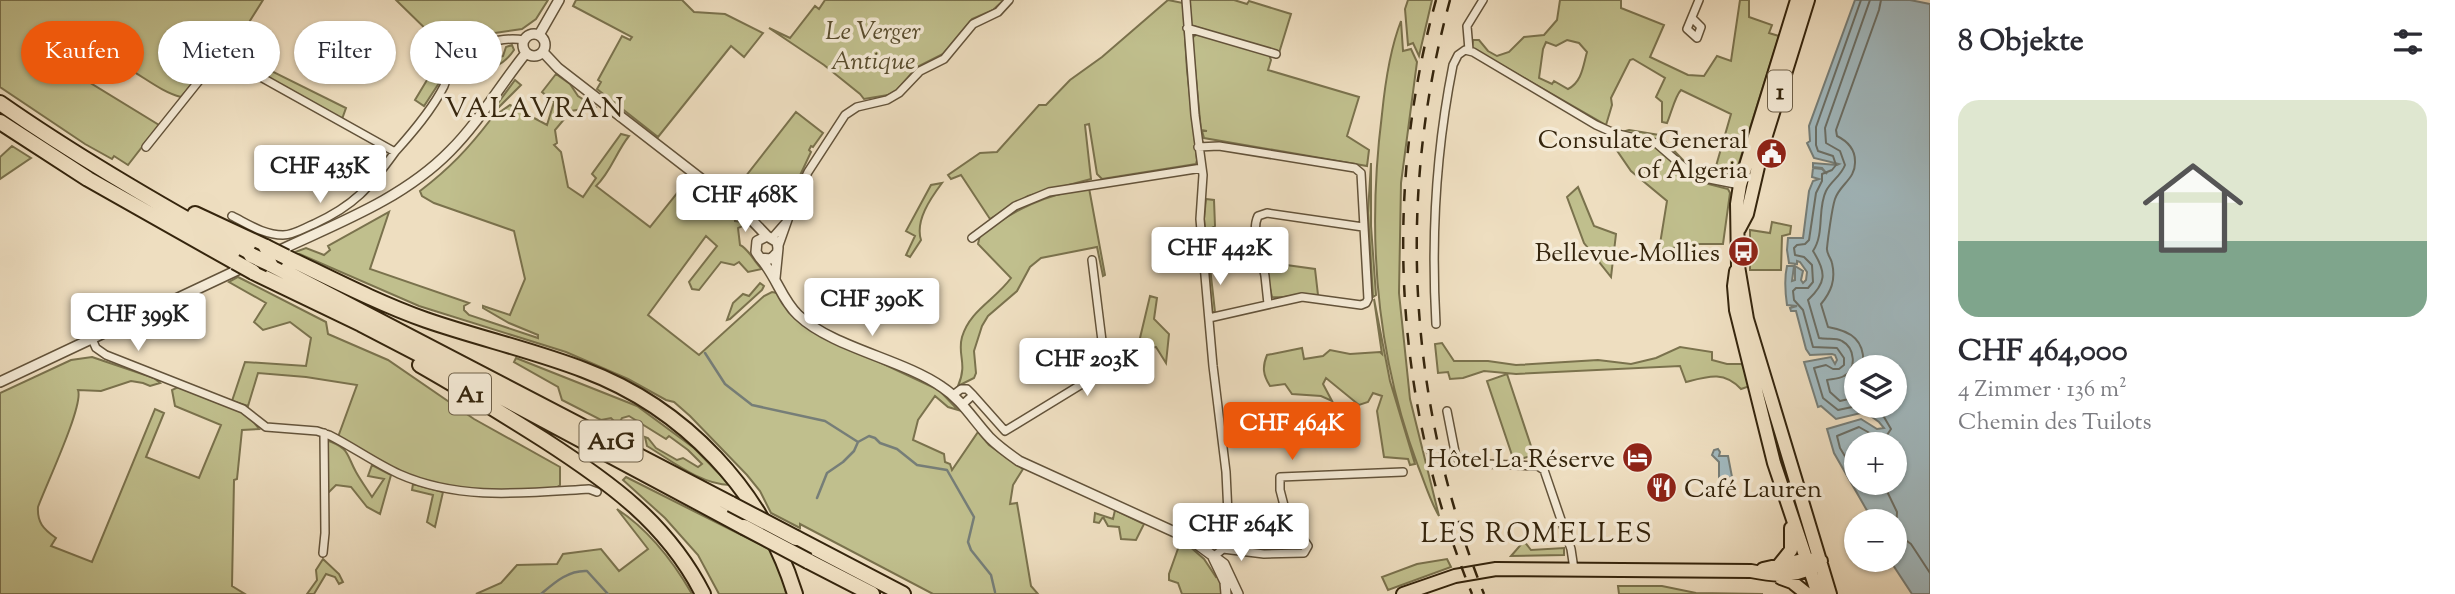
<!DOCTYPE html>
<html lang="de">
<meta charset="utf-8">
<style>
:root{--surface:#fff;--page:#f7f7f7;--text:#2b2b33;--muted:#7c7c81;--accent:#ea580c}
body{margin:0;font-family:"Sorts Mill Goudy",serif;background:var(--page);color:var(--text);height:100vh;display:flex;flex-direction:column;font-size:26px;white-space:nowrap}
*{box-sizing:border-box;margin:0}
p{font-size:23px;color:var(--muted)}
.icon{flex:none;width:38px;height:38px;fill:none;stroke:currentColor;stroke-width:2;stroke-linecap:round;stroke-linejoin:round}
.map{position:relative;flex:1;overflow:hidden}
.side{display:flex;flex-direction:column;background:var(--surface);width:525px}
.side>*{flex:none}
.banner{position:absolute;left:21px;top:21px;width:665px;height:63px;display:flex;gap:14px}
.tools{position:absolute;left:1844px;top:355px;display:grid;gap:14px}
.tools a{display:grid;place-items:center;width:63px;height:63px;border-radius:50%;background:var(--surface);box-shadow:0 2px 5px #0004;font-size:35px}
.price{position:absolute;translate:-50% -60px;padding:0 16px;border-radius:7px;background:#fff;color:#222;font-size:23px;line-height:46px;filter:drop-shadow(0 2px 4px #0008)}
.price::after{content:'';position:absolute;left:50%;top:42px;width:21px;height:16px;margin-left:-10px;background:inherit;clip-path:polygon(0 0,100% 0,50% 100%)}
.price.current{background:var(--accent);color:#fff}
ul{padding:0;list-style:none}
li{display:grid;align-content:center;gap:14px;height:371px;padding:0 28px}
li span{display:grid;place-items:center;height:217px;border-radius:21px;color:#555}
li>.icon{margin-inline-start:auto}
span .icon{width:126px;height:126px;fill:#fffc;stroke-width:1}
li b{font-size:30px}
h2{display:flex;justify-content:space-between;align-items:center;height:84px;padding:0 28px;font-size:30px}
.pill{padding:0 24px;border-radius:32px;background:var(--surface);box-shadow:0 2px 5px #0004;font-size:24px;line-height:63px}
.pill.current{background:var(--accent);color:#fff}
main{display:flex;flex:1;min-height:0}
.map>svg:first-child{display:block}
.green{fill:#c0bf8d;stroke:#7a724d;stroke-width:2;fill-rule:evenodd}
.water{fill:#a1b9bf;stroke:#767e78;stroke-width:2;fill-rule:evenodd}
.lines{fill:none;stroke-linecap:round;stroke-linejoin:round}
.shore{stroke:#6b6f66;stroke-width:2}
.stream{stroke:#767e78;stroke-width:2.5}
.minor-casing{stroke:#63533a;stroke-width:10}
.tertiary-casing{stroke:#63533a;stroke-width:12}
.primary-casing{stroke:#35250d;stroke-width:16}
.motorway-casing{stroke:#35250d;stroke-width:18}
.minor{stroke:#f4ead6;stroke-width:7}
.tertiary{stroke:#f4ead6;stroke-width:9}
.primary{stroke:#eedec0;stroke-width:12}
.motorway{stroke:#eedec0;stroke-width:14}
.rail{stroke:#35250d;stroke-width:2.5;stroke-dasharray:12 12;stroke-linecap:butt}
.motorway-bridge-casing{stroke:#35250d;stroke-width:18;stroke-linecap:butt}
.motorway-bridge{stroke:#eedec0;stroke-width:14}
.labels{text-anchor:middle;stroke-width:7;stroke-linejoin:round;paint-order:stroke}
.shield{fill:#f4ead6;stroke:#6e6049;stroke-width:2}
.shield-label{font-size:24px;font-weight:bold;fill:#35250d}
.park-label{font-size:26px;font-style:italic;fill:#584c2d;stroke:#f4ead6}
.poi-label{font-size:26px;fill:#35250d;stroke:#f4ead6;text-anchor:end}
.neighbourhood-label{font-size:28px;letter-spacing:2px;fill:#35250d;stroke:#f4ead6}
</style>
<main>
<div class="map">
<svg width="1930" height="594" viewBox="0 0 1930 594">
<rect width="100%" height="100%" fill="#eedec0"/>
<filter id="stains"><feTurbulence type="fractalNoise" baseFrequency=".00286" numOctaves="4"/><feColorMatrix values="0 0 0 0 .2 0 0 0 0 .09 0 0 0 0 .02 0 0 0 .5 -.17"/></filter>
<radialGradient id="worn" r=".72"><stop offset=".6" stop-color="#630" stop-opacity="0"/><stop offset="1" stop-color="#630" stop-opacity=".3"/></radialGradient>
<path class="green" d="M0,0H263L231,51L346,108L342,119L244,67L207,57V67L181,97C158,91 139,72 117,63L114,65L92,53L88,48L51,31L39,53L51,59L159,125L128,165L114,156L112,159L85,144L0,87Z
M396,0H548L536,19L522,29L495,33L462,50L445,46L438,41Z
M576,0H682L694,12L725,14L763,33L744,57L731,46L658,137L597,89L601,82L598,80L622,36L630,40L632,37L573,6Z
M825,0H1004L993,10L972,19L943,54L917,67L897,90L888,95L864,99L860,94L824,65L769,28L790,38L815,6L819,9Z
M1168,0L1183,3L1187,70L1197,160L1196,164L1102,179L1097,174L1089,124L1085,125L1091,179L1028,196L990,219L961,175L951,179L948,175L980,153L997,152L1039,105H1046L1070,80L1102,57Z
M1190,0H1234L1247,4L1249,1L1291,14L1279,53L1190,25Z
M1408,0H1432L1419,56L1413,43L1408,45L1405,9Z
M1560,0H1621V8L1664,25L1650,57L1688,75L1704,76L1717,56L1731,61L1740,0H1749V17L1772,25L1769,33L1779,36L1738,166L1733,174L1714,173L1731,114L1681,90C1675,96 1671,114 1667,123L1662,122V102L1656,97L1665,78L1633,59L1630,60L1611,98L1612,105L1606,125L1472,48L1473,40H1479L1488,51L1497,56L1509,52L1524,37L1544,35L1557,20ZM1567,40L1579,43L1587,52C1583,66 1582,82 1568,89L1554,81L1552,84L1539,78L1543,49L1546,42L1556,46Z
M1401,21L1403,51L1411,49L1417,62L1401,183L1399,293L1410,399L1439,516C1430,501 1425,483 1418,466C1376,354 1367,233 1382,114C1385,84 1390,49 1401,21Z
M1197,34L1269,55L1271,60L1268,70L1359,97L1347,136L1369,150L1367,166L1204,138L1202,131H1207L1201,130L1192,38Z
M512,45L514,50C496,77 478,64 453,73L452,69C468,52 485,62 503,56L506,47Z
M433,70L441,74V80L424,106L415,100Z
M556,74L570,84L578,96L595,107L571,111L555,130L557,143L554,145L561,152L568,187L583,197L596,178L592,174L621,134L629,136C616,152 611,172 596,186L650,227L690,177L735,213V221L743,222L745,225L738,228L740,245C749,249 754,262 762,269L748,272L739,262L734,265L721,262L699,290L692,289L689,282L717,246L706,236L648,315L699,355L764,296L772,292L777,293L793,316L826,337L939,390L958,410L948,407L935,396L918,420L913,440L944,454L945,462L950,464L952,470L978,432L989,445L1023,469L1013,485L1010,504L1017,503L1031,586L1038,594H933L800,524V528L771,513L760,491L747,475L690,416L674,402L666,400L628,379L566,352L419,306L295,252L306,248L324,255L330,250L328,246L389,212L370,269L469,303L464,306V310L469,315L538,338V335L509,323L483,308V306L510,315L525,279L514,231L434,203L422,196L420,191C450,168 468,149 491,119L490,114L515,80L521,85L495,111L497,114L510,105L547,125L554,102L542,92Z
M796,112L823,133L813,147L811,146L809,150L811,152L781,216L776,205L742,181Z
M1629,130L1659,135L1683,160L1703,173L1708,184L1728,189L1730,193L1723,244H1698L1659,250L1667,201L1631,171L1607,136Z
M12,146L31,158L0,179V157Z
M1371,163V226L1376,295L1373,297L1368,213Z
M942,183C930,199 915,221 921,240L910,257L906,255L915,236L906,231L931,185Z
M1578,187L1594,226L1616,234L1611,277L1584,243L1567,197Z
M1089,188L1105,275L1103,276L1097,247L1041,258L1030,267L1017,291L988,316L982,326L974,351L976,373L974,378L958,386C968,363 957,355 962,337C970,310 995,300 1011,278L978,244L980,235C1017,208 1044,195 1089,188Z
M1206,199L1214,200L1215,226L1206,231L1215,312H1212L1204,219Z
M1772,222L1791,226L1790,234L1782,236L1781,270H1750V230L1770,233Z
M1264,262L1315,269L1318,295C1301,293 1285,299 1272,297Z
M238,277L326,322L328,334L388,360L474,419L560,467V485L555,489C523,490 477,493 447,487C408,480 372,456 338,437L357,385L306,377L258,373L248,406L232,401L245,362L306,366L311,338L290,322L263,330L254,322L266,303L229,282Z
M760,283L764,286L762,290L730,319L727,320L733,303L743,294L749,296Z
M1150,296L1157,298L1154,319L1169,334L1166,363L1156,347L1147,348L1145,361L1126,356L1125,344L1137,343L1140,338Z
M1374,299L1390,381L1415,464L1410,465L1408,459L1384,457L1377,411L1382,396L1373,393L1368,402L1359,405L1326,378L1323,384L1332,401L1321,396L1292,394L1285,384L1270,386C1263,375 1262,367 1267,355L1302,348L1304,359L1323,356L1330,350L1350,354L1380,352L1382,354Z
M1442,343L1454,361H1488L1516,365L1598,360L1631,364L1656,358L1680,347L1712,352V360L1727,364H1742L1750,386L1741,389C1724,371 1709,376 1686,382L1680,366L1516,374L1484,371L1463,378L1450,379L1448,372L1438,373L1435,344Z
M1746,344L1755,364L1810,540L1811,548L1808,549L1778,458Z
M92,357L154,378L160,383L150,386L143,383L131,381L101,391L78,390C84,405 46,485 38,507C37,522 43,529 56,538L51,546L92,562L155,409L164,413L146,457L199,478L221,425L175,406L172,390L178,387L242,412L250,417L259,429L242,430L237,479L234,480L232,586L245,594H0V393L71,360Z
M516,358L637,406L694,448L730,485C700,484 672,461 647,446L645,437L648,438L656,448L677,460L683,458L698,467L702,464L688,450L669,436L666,439L629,416L622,418L618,425L611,418L601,420L562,400L558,387L514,362Z
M1507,374L1534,455L1514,461L1487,381Z
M326,440C350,448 346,454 356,472C361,481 367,489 372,497L384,479L368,476L372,465L391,475L380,514L367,507L351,487L336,485L329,492H326Z
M626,477L773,551L782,570L786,594H719L698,555L665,518L623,480Z
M413,484L443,492L435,527L427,522L433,495L412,490Z
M617,509C649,530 673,561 692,594H476L501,583L517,565L557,564L563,554L601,549L619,571L648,549Z
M1115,510L1144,524L1136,540L1121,539L1119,527L1108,526L1103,517L1099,523L1094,522L1095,513L1113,519Z
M1524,541L1531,550L1564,548V555L1511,556Z
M1180,543L1184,547L1188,545L1204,559L1216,577L1219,576L1223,594H1182L1178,583L1169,580V574Z
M323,559L339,574L343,582L339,584L335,577L326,574L314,594H307L317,580L316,570Z
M1447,559L1451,567L1388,590L1382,577L1417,564Z
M1618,586H1662L1696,593L1763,594H1619Z"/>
<path class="water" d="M1855,0H1910L1930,4V594H1912L1893,565L1891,560H1895V522L1873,521L1834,453L1827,429L1861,419L1877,429L1884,428L1879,422L1865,412L1836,419L1821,406L1818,407L1804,362L1831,357L1835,364L1837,360L1835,355L1832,354L1810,355L1806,349L1796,311H1791L1790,308L1797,306L1787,305C1785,291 1784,279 1787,266H1794L1792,281L1795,280V266L1803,271L1801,280L1803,283L1806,280L1807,272L1800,262L1797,261V264L1789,263L1787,250L1788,238H1803L1809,191L1813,181L1819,179L1812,177L1813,168L1822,169L1827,174L1822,168L1813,167V163L1837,165L1839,164L1814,158L1807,143L1810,141L1809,126ZM1857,368H1895V406H1857ZM1857,444H1895V483H1857Z
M1718,449L1720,452L1719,456H1728L1732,477L1719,479V462L1712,455L1714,450Z"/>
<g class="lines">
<path class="shore" d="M1863,368C1866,340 1851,331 1828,327L1821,304C1831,292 1836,280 1832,263C1831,258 1826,253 1827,248C1828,238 1832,208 1835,199C1840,184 1856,179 1855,161C1855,149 1847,141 1837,136L1836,130L1879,10L1881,0
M1857,397L1840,401L1830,392L1827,380C1832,379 1839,379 1844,376C1857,369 1855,348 1842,341C1835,337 1827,340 1819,338L1808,300C1826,283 1827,273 1813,251C1825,233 1817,209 1826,191C1831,181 1841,176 1845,165L1840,151L1826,143L1825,128L1870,0
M1857,406L1838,410L1823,398L1814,368L1826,365L1833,369H1839L1844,365V358L1837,348L1813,347L1803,310L1794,300L1793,291L1796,288H1808L1813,282L1812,265L1804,257L1795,255L1794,248L1797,245L1805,244L1809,240L1816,193L1822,181V174L1832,170L1836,165L1833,156L1818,151L1816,145V127L1861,0
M1857,476L1840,448L1837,436L1859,427L1875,436L1887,435L1891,429L1884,417L1869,406
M1883,483L1897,512L1896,533L1911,544L1930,573"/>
<path class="stream" d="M705,353L725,384L752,405L825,421L858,442
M817,498L827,473L843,462L854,451L858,442L869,436L875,438L880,443L897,449L917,465L947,470L974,517L968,542L971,550L991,575L995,592
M541,594C554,583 568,570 587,571L608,594"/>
<defs>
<path id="minor" d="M1186,0L1195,115L1203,175L1200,219L1213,366L1226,472L1228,514L1223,549L1213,557
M1692,18L1701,27L1697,38L1687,29L1699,0
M1187,28L1276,54
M1469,50L1467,26L1483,0
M146,147L206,72C219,60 233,64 248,70L395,152C412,133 432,110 444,86C447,80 445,72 450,66C463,46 502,36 524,40
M1198,147L1219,146L1355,168L1361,173L1368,299L1366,303L1361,305L1302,297L1209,318
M232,216C248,224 264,235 283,235C294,235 304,228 314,224C355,205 369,188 395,152
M772,238L786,222
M972,238L1015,206L1049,192L1202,168
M778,248L796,197L808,172L845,115L857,107L887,100L899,93L920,71L944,59L973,24L998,12L1009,0
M1268,304C1267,295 1266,285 1265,276C1262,258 1250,233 1258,216L1267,213L1363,227
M1436,324C1431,237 1436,150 1453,65L1458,55L1465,50L1473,52L1596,125L1614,133L1656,143L1694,176L1740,185
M92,339L96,348L106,355L243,409L266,427L317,431L329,435C353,447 375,463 399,474C460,501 525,493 589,489L597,492
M953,395L961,389H967L973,395L962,405
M973,395L1005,431L1100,373L1104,357L1092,260
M1447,411L1456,457L1460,463L1538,466L1544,470L1571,549L1574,569
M1223,549L1264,554L1304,553L1308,546L1286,513L1280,490V477L1403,472
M323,553L325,533L324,433"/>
<path id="tertiary" d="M523 45a11 11 0 1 1 22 0a11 11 0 1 1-22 0Z
M539,35L559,0
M543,52L558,68L744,212L767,236
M274,253C335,224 402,200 450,151C480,121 500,85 526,53
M760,258C776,275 781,299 798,315C833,348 902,359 942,387C962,400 974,421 990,438C999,447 1009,454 1019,461L1190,539L1224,564L1238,594
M775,278L778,248L777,242L767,236L757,241L756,252L760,258L771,259L776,254
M0,382L246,266
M1213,557L1225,582L1226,594"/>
<path id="primary" d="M1797,0L1740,185L1737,204L1738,266L1747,319L1830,594
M1739,229L1747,214L1763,145L1808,0
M1736,271L1734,286L1736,310L1774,463L1818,594
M1779,565L1791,550V528
M1763,569L1807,559L1813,560
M1781,578L1792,582L1807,594
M1403,594L1455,576L1496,569L1751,571C1776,576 1800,579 1821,561"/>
<path id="motorway" d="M0,103C80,159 165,208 251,255
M0,122L88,179L235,262
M195,214L266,247
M286,257C332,279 378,303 426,320C478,338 532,350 584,370C685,408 763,491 795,594
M270,264L731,504
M253,272L361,324L488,390L744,527
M420,365C462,389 503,414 544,440C609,482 667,523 703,594
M796,538L903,594
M808,561L872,594"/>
</defs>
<use href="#minor" class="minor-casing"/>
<use href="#tertiary" class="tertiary-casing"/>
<use href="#primary" class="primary-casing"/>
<use href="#motorway" class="motorway-casing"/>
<use href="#minor" class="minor"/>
<use href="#tertiary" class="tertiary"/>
<use href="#primary" class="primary"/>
<use href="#motorway" class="motorway"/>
<path class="rail" d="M1436,0C1382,197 1395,405 1472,594
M1450,0C1396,197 1408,404 1484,594"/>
<defs>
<path id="motorway-bridge" d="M266,247L286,257
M251,255L270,264
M235,262L253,272
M731,504L796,538
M744,527L808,561"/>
</defs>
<use href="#motorway-bridge" class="motorway-bridge-casing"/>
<use href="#motorway-bridge" class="motorway-bridge"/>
</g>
<defs>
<symbol id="civic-disc" viewBox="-11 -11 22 22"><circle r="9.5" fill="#8f2418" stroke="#f4ead6"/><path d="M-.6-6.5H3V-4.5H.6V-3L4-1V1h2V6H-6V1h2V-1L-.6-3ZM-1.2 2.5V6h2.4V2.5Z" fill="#fff"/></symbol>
<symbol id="bus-disc" viewBox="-11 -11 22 22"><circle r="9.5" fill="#8f2418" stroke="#f4ead6"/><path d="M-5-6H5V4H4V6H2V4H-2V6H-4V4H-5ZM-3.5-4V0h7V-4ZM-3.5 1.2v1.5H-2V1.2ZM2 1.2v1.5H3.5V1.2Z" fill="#fff"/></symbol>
<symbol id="hotel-disc" viewBox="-11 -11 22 22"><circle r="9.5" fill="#8f2418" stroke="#f4ead6"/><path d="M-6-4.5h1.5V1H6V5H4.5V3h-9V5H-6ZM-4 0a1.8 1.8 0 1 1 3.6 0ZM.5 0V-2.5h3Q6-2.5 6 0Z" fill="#fff"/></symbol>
<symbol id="restaurant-disc" viewBox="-11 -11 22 22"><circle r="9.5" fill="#8f2418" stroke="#f4ead6"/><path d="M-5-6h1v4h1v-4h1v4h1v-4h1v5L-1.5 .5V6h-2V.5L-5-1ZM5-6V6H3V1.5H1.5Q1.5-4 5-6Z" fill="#fff"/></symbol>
</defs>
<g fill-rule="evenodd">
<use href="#civic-disc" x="1754" y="136" width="35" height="35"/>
<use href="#bus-disc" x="1726" y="234" width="35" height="35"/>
<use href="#hotel-disc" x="1620" y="440" width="35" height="35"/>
<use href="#restaurant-disc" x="1644" y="470" width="35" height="35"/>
</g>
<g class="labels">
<g class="shield">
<rect x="1768" y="70.5" width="24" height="41" rx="5"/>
<rect x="449" y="373.5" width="42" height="41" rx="5"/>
<rect x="579.5" y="420.5" width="63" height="41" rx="5"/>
</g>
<g class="shield-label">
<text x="1780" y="99">1</text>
<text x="470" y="402">A1</text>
<text x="611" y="449">A1G</text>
</g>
<g class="park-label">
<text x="873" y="39">Le Verger<tspan x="873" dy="30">Antique</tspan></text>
</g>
<g class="poi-label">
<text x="1748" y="148">Consulate General<tspan x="1748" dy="30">of Algeria</tspan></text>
<text x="1720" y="261">Bellevue-Mollies</text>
<text x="1615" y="467">Hôtel La Réserve</text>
<text x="1684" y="497" text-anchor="start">Café Lauren</text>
</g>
<g class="neighbourhood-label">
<text x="535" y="117">VALAVRAN</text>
<text x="1537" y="542">LES ROMELLES</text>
</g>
</g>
<rect width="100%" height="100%" filter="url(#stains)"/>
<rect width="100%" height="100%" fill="url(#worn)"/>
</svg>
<div class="tools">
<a><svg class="icon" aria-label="layers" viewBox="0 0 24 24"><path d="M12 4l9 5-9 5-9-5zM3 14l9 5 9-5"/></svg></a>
<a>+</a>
<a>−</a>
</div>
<b class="price" style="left:320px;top:205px">CHF 435K</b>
<b class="price" style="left:745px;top:234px">CHF 468K</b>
<b class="price" style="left:1220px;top:287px">CHF 442K</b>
<b class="price" style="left:872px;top:338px">CHF 390K</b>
<b class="price" style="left:138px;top:353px">CHF 399K</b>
<b class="price" style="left:1087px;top:398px">CHF 203K</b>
<b class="price current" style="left:1292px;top:462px">CHF 464K</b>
<b class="price" style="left:1241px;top:563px">CHF 264K</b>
<div class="banner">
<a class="pill current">Kaufen</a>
<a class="pill">Mieten</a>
<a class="pill">Filter</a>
<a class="pill">Neu</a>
</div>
</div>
<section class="side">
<h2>8 Objekte<svg class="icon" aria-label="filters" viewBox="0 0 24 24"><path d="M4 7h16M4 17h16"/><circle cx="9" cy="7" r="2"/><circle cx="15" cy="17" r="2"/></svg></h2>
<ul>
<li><span style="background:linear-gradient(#dfe7d0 65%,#7fa58c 0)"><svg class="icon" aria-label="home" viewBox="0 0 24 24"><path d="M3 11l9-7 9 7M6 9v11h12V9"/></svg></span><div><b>CHF 464,000</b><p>4 Zimmer · 136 m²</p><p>Chemin des Tuilots</p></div></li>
</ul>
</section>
</main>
